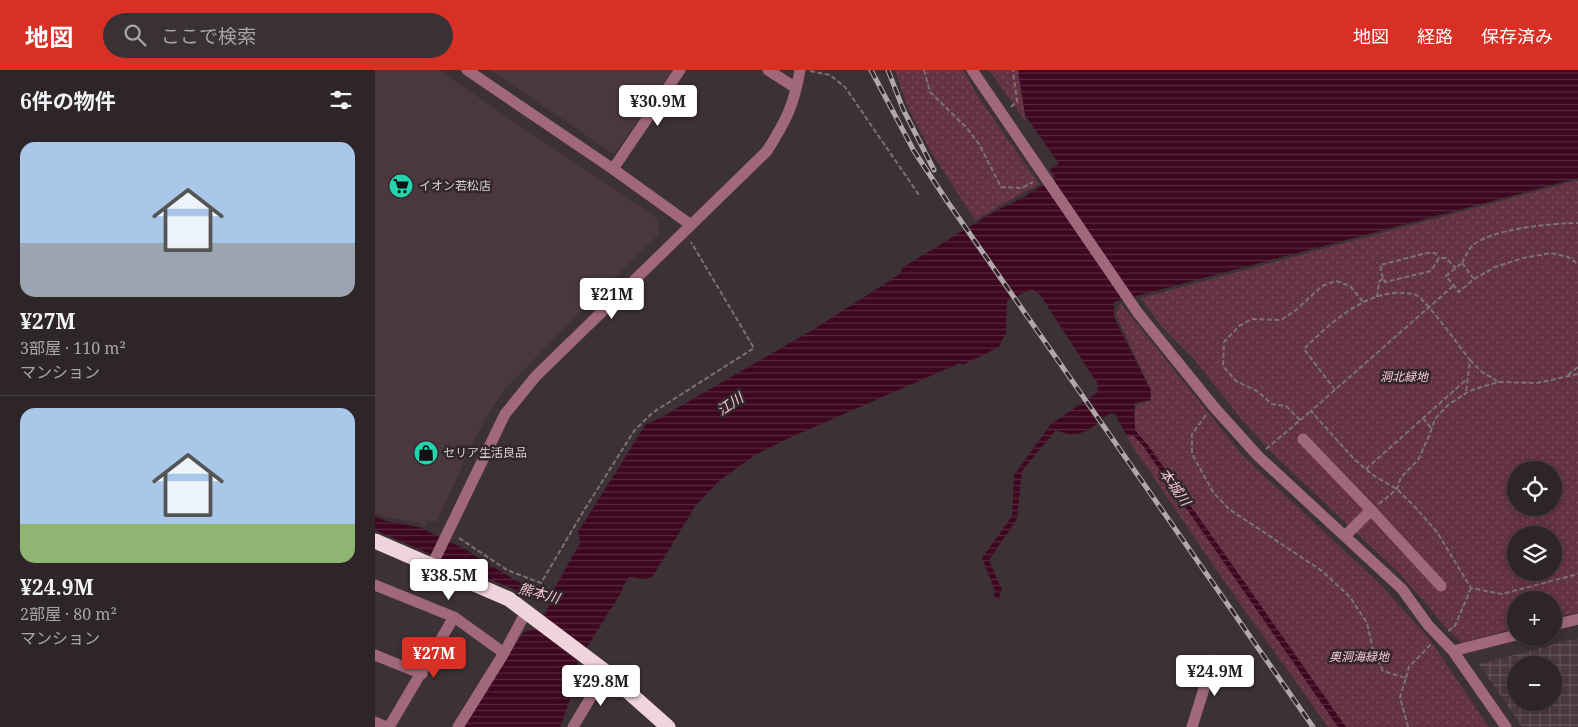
<!DOCTYPE html>
<html lang="ja">
<meta charset="utf-8">
<style>
:root{--surface:#2d2527;--page:#393133;--text:#f1f3f6;--muted:#a7a5a7;--line:#484244;--accent:#d93025}
body{margin:0;font-family:"Noto Serif","Noto Sans JP",serif;background:var(--page);color:var(--text);height:100vh;display:flex;flex-direction:column;font-size:19px;white-space:nowrap}
*{box-sizing:border-box;margin:0}
p{font-size:16px;color:var(--muted)}
.icon{flex:none;width:28px;height:28px;fill:none;stroke:currentColor;stroke-width:2;stroke-linecap:round;stroke-linejoin:round}
.map{position:relative;flex:1;overflow:hidden}
.drawer{display:flex;flex-direction:column;background:var(--surface);width:375px}
.drawer>*{flex:none}
.controls{position:absolute;left:1132px;top:391px;display:grid;gap:10px}
.controls a{display:grid;place-items:center;width:55px;height:55px;border-radius:50%;background:var(--surface);box-shadow:0 2px 8px #0003,0 0 0 1px var(--line);font-size:25px}
.price{position:absolute;translate:-50% -42px;padding:0 11px;border-radius:5px;background:#fff;color:#222;font-size:16px;line-height:32px;filter:drop-shadow(0 1px 2px #0008)}
.price::after{content:'';position:absolute;left:50%;top:30px;width:15px;height:11px;margin-left:-8px;background:inherit;clip-path:polygon(0 0,100% 0,50% 100%)}
.price.on{background:var(--accent);color:#fff}
ul{padding:0;list-style:none}
li{display:grid;align-content:center;gap:10px;height:265px;padding:0 20px}
li+li{border-top:1px solid var(--line)}
li span{display:grid;place-items:center;height:155px;border-radius:15px;color:#555}
li>.icon{margin-inline-start:auto}
span .icon{width:90px;height:90px;fill:#fffc;stroke-width:1}
li b{font-size:21px}
h2{display:flex;justify-content:space-between;align-items:center;height:60px;padding:0 20px;font-size:21px}
header{display:flex;align-items:center;gap:30px;box-sizing:border-box;height:70px;padding:0 25px;background:var(--accent);color:#fff}
header strong{font-size:24px}
nav{display:flex;gap:28px;margin-inline-start:auto;font-size:18px}
.search{width:350px;height:45px;background:var(--page);display:flex;align-items:center;gap:12px;box-sizing:border-box;padding:0 18px;border-radius:28px;color:var(--muted);font-size:19px}
main{display:flex;flex:1;min-height:0}
.map>svg:first-child{display:block}
.built{fill:#4a383e}
.industrial{fill:url(#industrial-grid);fill-rule:evenodd}
.park{fill:url(#park-dots);fill-rule:evenodd}
.water{fill:url(#water-rules)}
.lines{fill:none;stroke-linecap:round;stroke-linejoin:round}
.path{stroke:#7b7275;stroke-width:2;stroke-dasharray:5 2.5;stroke-linecap:butt}
.minor{stroke:#a0687a;stroke-width:11}
.highway{stroke:#f0d4dc;stroke-width:15}
.rail-casing{stroke:#b0a8aa;stroke-width:5}
.rail{stroke:#32272a;stroke-width:3;stroke-dasharray:9;stroke-linecap:butt}
.labels{text-anchor:middle;stroke-width:5;stroke-linejoin:round;paint-order:stroke}
.poi-label{font-size:12px;fill:#d9d2d4;stroke:#32272a;text-anchor:start}
.park-label{font-size:12px;font-style:italic;fill:#f8cad7;stroke:#32272a}
.water-label{font-size:14px;font-style:italic;fill:#f8cad8;stroke:#32272a}
</style>
<header>
<strong>地図</strong>
<div class="search"><svg class="icon" aria-label="search" viewBox="0 0 24 24"><circle cx="10" cy="10" r="6"/><path d="M15 15l6 6"/></svg>ここで検索</div>
<nav><a>地図</a><a>経路</a><a>保存済み</a></nav>
</header>
<main>
<section class="drawer">
<h2>6件の物件<svg class="icon" aria-label="filters" viewBox="0 0 24 24"><path d="M4 7h16M4 17h16"/><circle cx="9" cy="7" r="2"/><circle cx="15" cy="17" r="2"/></svg></h2>
<ul>
<li><span style="background:linear-gradient(#a9c7e8 65%,#9aa5b1 0)"><svg class="icon" aria-label="home" viewBox="0 0 24 24"><path d="M3 11l9-7 9 7M6 9v11h12V9"/></svg></span><div><b>¥27M</b><p>3部屋 · 110 m²</p><p>マンション</p></div></li>
<li><span style="background:linear-gradient(#a9c7e8 75%,#8fb573 0)"><svg class="icon" aria-label="home" viewBox="0 0 24 24"><path d="M3 11l9-7 9 7M6 9v11h12V9"/></svg></span><div><b>¥24.9M</b><p>2部屋 · 80 m²</p><p>マンション</p></div></li>
</ul>
</section>
<div class="map">
<svg width="1203" height="657" viewBox="0 0 1203 657">
<defs>
<pattern id="industrial-grid" width="8" height="8" patternUnits="userSpaceOnUse" patternTransform="scale(1.25)"><rect width="8" height="8" fill="#4a383e"/><path d="M0 4h8M4 0v8" fill="none" stroke="#645459"/></pattern>
<pattern id="park-dots" width="8" height="8" patternUnits="userSpaceOnUse" patternTransform="scale(1.25)"><rect width="8" height="8" fill="#633243"/><path d="M2 2h.1M6 6h.1" fill="none" stroke="#794f5d" stroke-width="1.8" stroke-linecap="round"/></pattern>
<pattern id="water-rules" width="6" height="5" patternUnits="userSpaceOnUse" patternTransform="scale(1.25)"><rect width="6" height="5" fill="#3d0720"/><path d="M0 2.5h6" fill="none" stroke="#582a40"/></pattern>
</defs>
<rect width="100%" height="100%" fill="#3c3134"/>
<path class="built" d="M0,0H63L283,149L284,164L181,266L127,323L109,352L93,382L62,452L52,451L50,457L44,453L11,447L0,443Z
M115,0H299L239,84Z"/>
<path class="industrial" d="M1203,568V657H1147L1104,594ZM1141,595H1179V632H1141Z"/>
<path class="park" d="M520,0H588L606,31L664,114L600,150L556,82L533,38Z
M614,0H643L651,52Z
M1203,110V542L1179,548V530H1141V558L1087,573L1068,555L1050,532L1023,502L905,391L867,350L818,288L786,256L766,228ZM1141,400H1179V438H1141ZM1141,465H1179V502H1141Z
M745,233L869,387L1004,513L1053,567L1114,657H953L849,511L752,368L762,334L776,331V320L741,245Z"/>
<path class="water" d="M643,0H1203V108L739,232V247L776,321L775,330L759,333L760,360L773,375L971,657H963L768,376L760,367L751,364L740,344H734C716,358 705,371 681,360L647,401L642,449L614,490L627,520L623,530L619,526L620,521L607,488L637,446L639,405L676,354L723,322L722,313L666,226L659,220H654L632,231L631,263L624,277L588,295L585,293L414,368L380,385L344,411L321,435L278,506L271,509L254,507L248,516L247,521L202,593L204,605L185,657H87L106,624L149,562L162,558L175,534L85,497L0,460V446L11,451L44,457L92,480L111,493L144,512L178,521L205,473L203,462L271,354L285,348L436,261L525,204L527,198L622,140L649,127L680,107L675,99L684,94L650,45Z"/>
<g class="lines">
<path class="path" d="M549,0L555,22L591,57L604,74L626,117L647,118L658,112
M435,1L455,5L470,17L544,125
M636,37L642,31L638,0
M1087,193C1090,188 1093,180 1097,176C1115,159 1178,153 1203,153
M1087,193L1099,209L1084,222L1071,206Z
M1008,208L1005,195L1052,183H1060L1064,188
M1099,209L1120,197L1148,188L1176,183L1193,187L1203,194
M1078,216L936,341L979,389L998,405L1022,419L1040,437L1062,462L1096,518L1127,524L1203,504
M1002,227L1004,212L1008,208L1010,212L1056,201L1064,188H1071L1081,198
M1095,290L1107,302L1122,311
M1193,305L1203,297
M960,320L929,279C954,254 991,220 1029,223C1033,224 1038,223 1041,225C1054,233 1083,275 1095,290L1091,323
M831,345L817,364V384L838,422L854,439L947,501L975,527L992,553L998,580L1008,601L1031,608L1025,627L1033,657
M1048,348L1056,358
M925,350L911,336L897,334L882,321L861,311L848,296L849,272L864,256L877,249L906,250L921,240L947,216L961,211L975,216L989,233
M891,379L936,341
M991,399L1092,309
M1004,434L1022,419L1026,407L1043,390L1054,366L1060,349L1073,335L1094,321L1123,312L1162,313L1203,304
M84,468L132,500L166,513L208,442L259,361L277,343L379,278L316,172
M1073,561L1080,556L1096,518
M1031,608L1034,597L1057,573"/>
<path class="minor" d="M92,0L238,99L316,155
M393,0L421,18
M597,0L763,243L839,337L883,386L1027,519L1053,555L1078,581L1131,657
M238,99L305,0
M928,369L996,440
M970,466L996,440L1066,516
M57,495L130,344L161,306L392,81C411,51 419,35 425,0
M0,515L79,547L129,583
M1179,555L1203,549
M1078,581L1141,565
M0,585L47,604
M0,652L12,657
M14,657L79,547
M83,657L129,583L151,542
M198,657L231,602
M817,657L838,590"/>
<path class="highway" d="M0,471L134,529L231,602L293,657"/>
<defs>
<path id="rail" d="M496,0L539,81L572,131L938,657
M513,0L528,39L559,100"/>
</defs>
<use href="#rail" class="rail-casing"/>
<use href="#rail" class="rail"/>
</g>
<defs>
<symbol id="supermarket-disc" viewBox="-11 -11 22 22"><circle r="9.5" fill="#23d5af" stroke="#32272a"/><path d="M-6-5.5h2.5l.6 2H6L4.5 2H-2.5L-4.4-4H-6ZM-1.5 3.2a1.3 1.3 0 1 0 .1 0ZM3 3.2a1.3 1.3 0 1 0 .1 0Z" fill="#111"/></symbol>
<symbol id="shop-disc" viewBox="-11 -11 22 22"><circle r="9.5" fill="#23d5af" stroke="#32272a"/><path d="M-5-2.5h2.3a2.7 3.5 0 0 1 5.4 0H5L5.5 6h-11ZM-1.5-2.5h3a1.5 2.3 0 0 0-3 0Z" fill="#111"/></symbol>
</defs>
<g fill-rule="evenodd">
<use href="#supermarket-disc" x="12" y="102" width="28" height="28"/>
<use href="#shop-disc" x="37" y="369" width="28" height="28"/>
</g>
<g class="labels">
<g class="poi-label">
<text x="44" y="120">イオン若松店</text>
<text x="68" y="387">セリア生活良品</text>
</g>
<g class="park-label">
<text x="1029" y="311">洞北緑地</text>
<text x="984" y="591">奥洞海緑地</text>
</g>
<g class="water-label">
<text transform="translate(355 334) rotate(-34)" y="5">江川</text>
<text transform="translate(800 417) rotate(55)" y="5">本城川</text>
<text transform="translate(164 523) rotate(15)" y="5">熊本川</text>
</g>
</g>
</svg>
<div class="controls">
<a><svg class="icon" aria-label="locate" viewBox="0 0 24 24"><circle cx="12" cy="12" r="6"/><path d="M12 2v4M12 18v4M2 12h4M18 12h4"/></svg></a>
<a><svg class="icon" aria-label="layers" viewBox="0 0 24 24"><path d="M12 4l9 5-9 5-9-5zM3 14l9 5 9-5"/></svg></a>
<a>+</a>
<a>−</a>
</div>
<b class="price" style="left:283px;top:57px">¥30.9M</b>
<b class="price" style="left:237px;top:250px">¥21M</b>
<b class="price" style="left:74px;top:531px">¥38.5M</b>
<b class="price on" style="left:59px;top:609px">¥27M</b>
<b class="price" style="left:840px;top:627px">¥24.9M</b>
<b class="price" style="left:226px;top:637px">¥29.8M</b>
</div>
</main>
